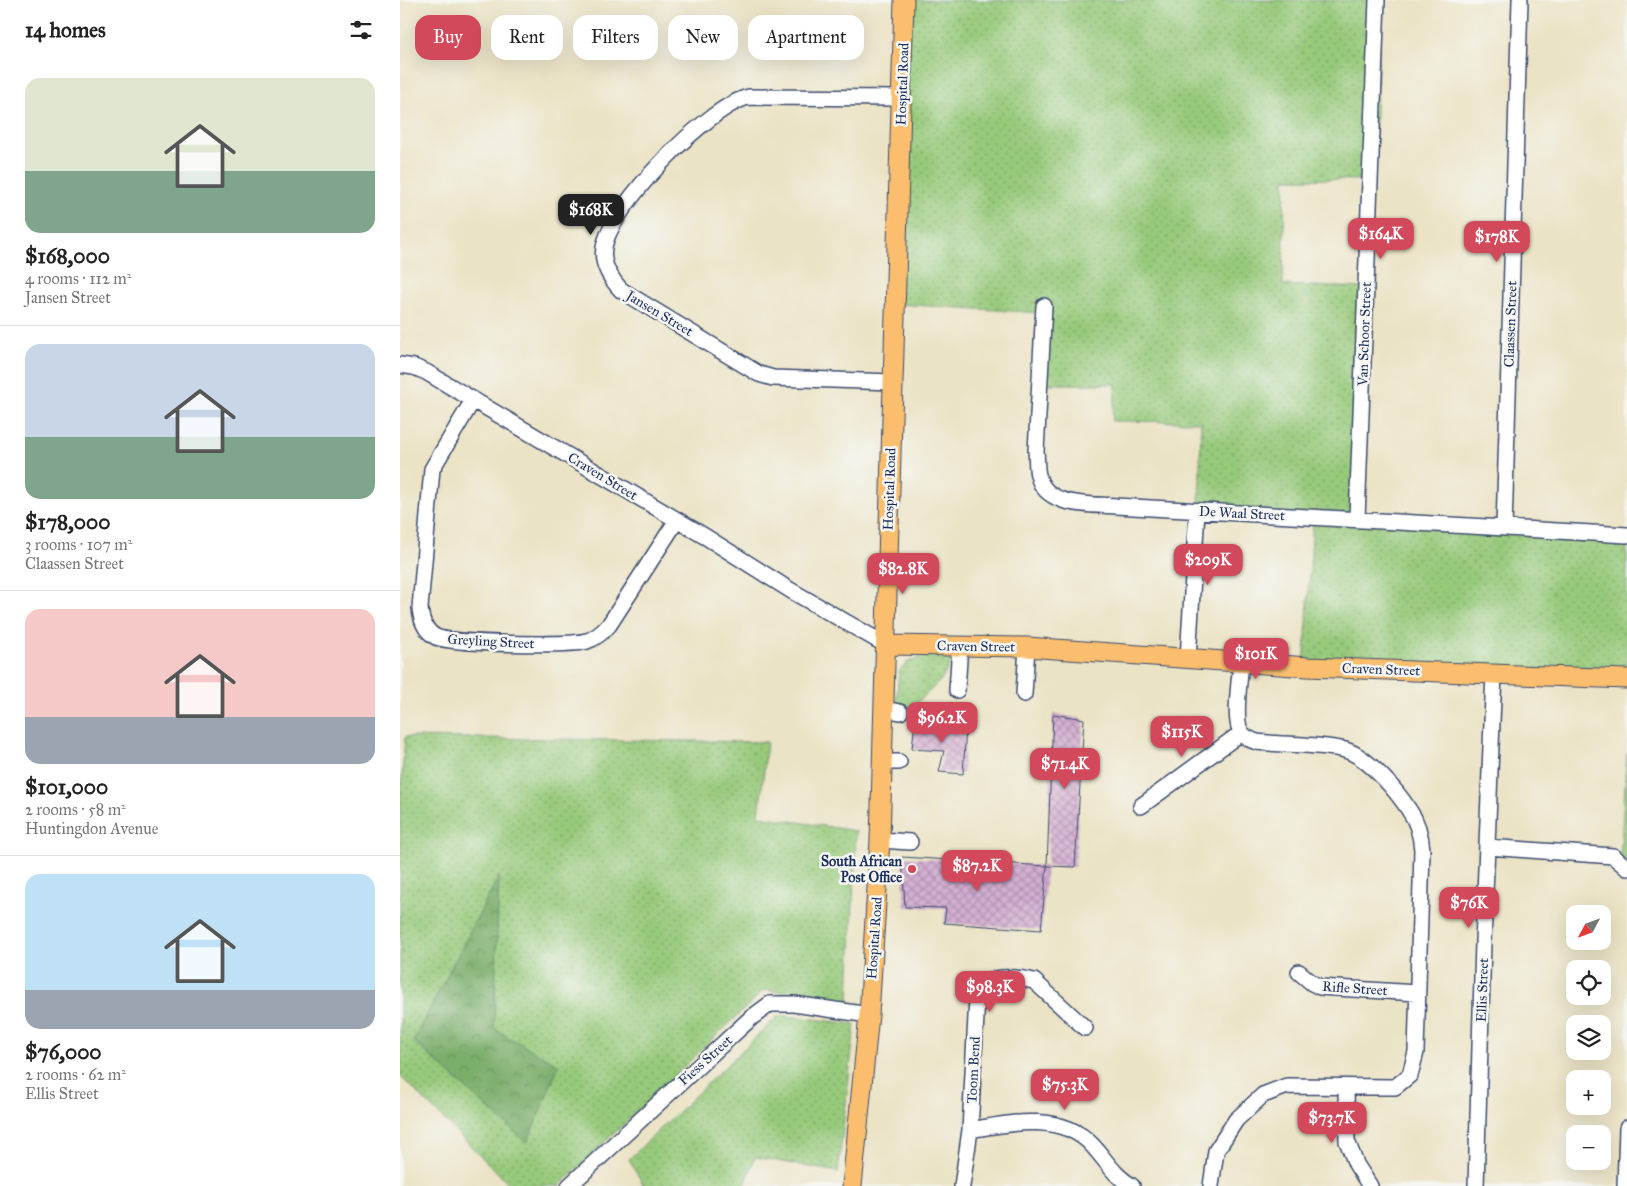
<!DOCTYPE html>
<meta charset="utf-8">
<style>
:root{--surface:#fff;--page:#f2f2f2;--text:#222;--muted:#767676;--line:#e0e0e0;--accent:#d1495b}
body{margin:0;font-family:"IM FELL Great Primer",serif;background:var(--page);color:var(--text);height:100vh;display:flex;flex-direction:column;font-size:19px;white-space:nowrap}
*{box-sizing:border-box;margin:0}
p{font-size:16px;color:var(--muted)}
.icon{flex:none;width:28px;height:28px;fill:none;stroke:currentColor;stroke-width:2;stroke-linecap:round;stroke-linejoin:round}
.map{position:relative;flex:1;overflow:hidden}
.drawer{display:flex;flex-direction:column;background:var(--surface);width:400px}
.drawer>*{flex:none}
.banner{position:absolute;left:15px;top:15px;width:475px;height:45px;display:flex;gap:10px}
.needle{width:32px;rotate:229deg}
.controls{position:absolute;left:1166px;top:905px;display:grid;gap:10px}
.controls a{display:grid;place-items:center;width:45px;height:45px;border-radius:10px;background:var(--surface);box-shadow:0 5px 20px #0002;font-size:25px}
.price{position:absolute;translate:-50% -42px;padding:0 11px;border-radius:10px;background:var(--accent);color:#fff;font-size:16px;line-height:32px;filter:drop-shadow(0 1px 2px #0008)}
.price::after{content:'';position:absolute;left:50%;top:30px;width:15px;height:11px;margin-left:-8px;background:inherit;clip-path:polygon(0 0,100% 0,50% 100%)}
.price.current{background:#222;color:#fff}
ul{padding:0;list-style:none}
li{display:grid;align-content:center;gap:10px;height:265px;padding:0 25px}
li+li{border-top:1px solid var(--line)}
li span{display:grid;place-items:center;height:155px;border-radius:15px;color:#555}
li>.icon{margin-inline-start:auto}
span .icon{width:90px;height:90px;fill:#fffc;stroke-width:1}
li b{font-size:21px}
h2{display:flex;justify-content:space-between;align-items:center;height:60px;padding:0 25px;font-size:21px}
.tag{padding:0 18px;border-radius:15px;background:var(--surface);box-shadow:0 5px 20px #0002;font-size:18px;line-height:45px}
.tag.current{background:var(--accent);color:#fff}
main{display:flex;flex:1;min-height:0}
.map>svg:first-child{display:block}
.grass{fill:url(#grass-dots);stroke:#5a7c6c}
.forest{fill:url(#forest-crowns);stroke:#4a6e64}
.building{fill:url(#building-cross-hatch)}
.lines{fill:none;stroke-linecap:round;stroke-linejoin:round}
.minor-casing{stroke:#3a4a6d;stroke-width:18}
.major-casing{stroke:#3a4a6d;stroke-width:21}
.minor{stroke:#fff;stroke-width:15}
.major{stroke:#fabe6e;stroke-width:19}
.poi-dot{fill:#d1495b;stroke:#f6f6f2;stroke-width:2}
.labels{text-anchor:middle;stroke-width:5;stroke-linejoin:round;paint-order:stroke}
.street-label{font-size:14px;fill:#1b2f5e;stroke:#f6f6f2}
.poi-label{font-size:14px;font-weight:bold;fill:#1b2f5e;stroke:#f6f6f2;text-anchor:end}
</style>
<main>
<section class="drawer">
<h2>14 homes<svg class="icon" aria-label="filters" viewBox="0 0 24 24"><path d="M4 7h16M4 17h16"/><circle cx="9" cy="7" r="2"/><circle cx="15" cy="17" r="2"/></svg></h2>
<ul>
<li><span style="background:linear-gradient(#dfe7d0 60%,#7fa58c 0)"><svg class="icon" aria-label="home" viewBox="0 0 24 24"><path d="M3 11l9-7 9 7M6 9v11h12V9"/></svg></span><div><b>$168,000</b><p>4 rooms · 112 m²</p><p>Jansen Street</p></div></li>
<li><span style="background:linear-gradient(#c9d6e8 60%,#7fa58c 0)"><svg class="icon" aria-label="home" viewBox="0 0 24 24"><path d="M3 11l9-7 9 7M6 9v11h12V9"/></svg></span><div><b>$178,000</b><p>3 rooms · 107 m²</p><p>Claassen Street</p></div></li>
<li><span style="background:linear-gradient(#f6c9c9 70%,#9aa5b1 0)"><svg class="icon" aria-label="home" viewBox="0 0 24 24"><path d="M3 11l9-7 9 7M6 9v11h12V9"/></svg></span><div><b>$101,000</b><p>2 rooms · 58 m²</p><p>Huntingdon Avenue</p></div></li>
<li><span style="background:linear-gradient(#bfe0f5 75%,#9aa5b1 0)"><svg class="icon" aria-label="home" viewBox="0 0 24 24"><path d="M3 11l9-7 9 7M6 9v11h12V9"/></svg></span><div><b>$76,000</b><p>2 rooms · 62 m²</p><p>Ellis Street</p></div></li>
</ul>
</section>
<div class="map">
<svg width="1227" height="1186" viewBox="0 0 1227 1186">
<defs>
<pattern id="grass-dots" width="8" height="8" patternUnits="userSpaceOnUse" patternTransform="scale(1.25)"><rect width="8" height="8" fill="#98ca7b"/><path d="M2 2h.1M6 6h.1" fill="none" stroke="#7ba468" stroke-width="1.8" stroke-linecap="round"/></pattern>
<pattern id="forest-crowns" width="20" height="18" patternUnits="userSpaceOnUse" patternTransform="scale(1.25)"><rect width="20" height="18" fill="#7aae6b"/><path d="M2 6a3 3 0 1 1 6 0M12 15a3 3 0 1 1 6 0" fill="none" stroke="#638e5b"/></pattern>
<pattern id="building-cross-hatch" width="8" height="8" patternUnits="userSpaceOnUse" patternTransform="scale(1.25)"><rect width="8" height="8" fill="#d4afd1"/><path d="M0 0l8 8M0 8l8-8" fill="none" stroke="#ab8fad"/></pattern>
</defs>
<rect width="100%" height="100%" fill="#f6f6f2"/>
<filter id="ink" filterUnits="userSpaceOnUse"><feTurbulence type="fractalNoise" baseFrequency=".02" numOctaves="2"/><feDisplacementMap in="SourceGraphic" scale="10" xChannelSelector="R" yChannelSelector="G"/><feConvolveMatrix kernelMatrix="1 2 1 2 8 2 1 2 1" color-interpolation-filters="sRGB"/></filter>
<filter id="wash" filterUnits="userSpaceOnUse"><feTurbulence type="fractalNoise" baseFrequency=".0096" numOctaves="4" result="noise"/><feDisplacementMap in="SourceGraphic" scale="20" xChannelSelector="R" yChannelSelector="G"/><feGaussianBlur stdDeviation="1.12" result="paint"/><feColorMatrix in="noise" values="0 0 0 0 0 0 0 0 0 0 0 0 0 0 0 0 0 1.4 0 .05"/><feComposite in="paint" operator="in"/></filter>
<g filter="url(#wash)">
<rect width="100%" height="100%" fill="#ebe3c5"/>
<path class="grass" d="M505,0H981L973,180L885,179L883,285L969,288L959,521L1227,535V685L904,668L913,519L799,513L801,422L712,421L716,384H643V313L496,304Z
M536,653L551,661L543,678L512,708L496,703L499,671L509,661Z
M5,737L367,742L359,816L456,831L449,1001L364,990L159,1186H111L0,1076V804Z
M1227,754V869L1220,860Z
M379,1015L455,1024L438,1172L355,1157L345,1186H244L229,1159Z"/>
<path class="forest" d="M99,876L94,1029L159,1065L127,1143L13,1041Z"/>
<g id="blocks">
<path class="building" d="M653,714L684,719L675,867L647,866Z
M515,721L566,728L563,774L539,772L544,751L512,749Z
M502,857L647,866L641,930L544,923L546,908L505,907Z"/>
</g>
</g>
<g filter="url(#ink)">
<use href="#blocks" fill-opacity="0" stroke="#3a4a6d" stroke-width="1"/>
<g class="lines">
<defs>
<path id="minor" d="M644,306L636,451C637,459 636,467 638,475C645,508 691,504 716,506L1227,535
M0,365L14,367L26,372L306,537L390,590L486,645
M493,382L373,378L359,374L221,290C211,279 201,264 204,248C209,208 309,105 349,97L502,98
M73,400L32,469L20,608C21,620 25,631 36,637C51,644 170,646 187,641C196,638 203,632 209,625L277,520
M957,518L977,0
M1104,528L1120,0
M788,659L797,511
M557,690L560,645
M624,694L627,647
M484,709L500,712
M483,762H499
M741,806L841,733
M480,840L510,842
M1088,847L1213,856L1227,868
M899,972L912,983L920,987L1017,993
M946,1087L947,1141L956,1164L970,1186
M570,1130C610,1123 661,1112 692,1145C706,1160 714,1176 732,1186
M169,1186L302,1063L351,1018L370,1004H394L469,1015
M562,1186L570,1130L577,998L582,985C594,975 619,977 634,981L685,1028
M811,1186L816,1151L836,1120L863,1095L887,1086L995,1087L1010,1075L1016,1052L1022,850C1021,836 1017,821 1009,810C997,791 967,756 945,750C921,744 883,745 857,742C851,740 845,738 841,732C833,719 840,678 841,662
M1076,1186L1083,943L1094,673
M1225,1186L1227,1128"/>
<path id="major" d="M486,645L627,647L908,667L1227,679
M452,1186L469,1015L480,840L504,0"/>
</defs>
<use href="#minor" class="minor-casing"/>
<use href="#major" class="major-casing"/>
<use href="#minor" class="minor"/>
<use href="#major" class="major"/>
</g>
</g>
<circle class="poi-dot" cx="512" cy="869" r="5"/>
<g class="labels">
<g class="street-label">
<text transform="translate(502 84) rotate(-88)" y="5">Hospital Road</text>
<text transform="translate(260 313) rotate(31)" y="5">Jansen Street</text>
<text transform="translate(1110 324) rotate(-88)" y="5">Claassen Street</text>
<text transform="translate(964 334) rotate(-88)" y="5">Van Schoor Street</text>
<text transform="translate(203 476) rotate(31)" y="5">Craven Street</text>
<text transform="translate(489 489) rotate(-88)" y="5">Hospital Road</text>
<text transform="translate(842 513) rotate(3)" y="5">De Waal Street</text>
<text transform="translate(91 641) rotate(3)" y="5">Greyling Street</text>
<text transform="translate(576 646) rotate(1)" y="5">Craven Street</text>
<text transform="translate(981 669) rotate(2)" y="5">Craven Street</text>
<text transform="translate(474 938) rotate(-86)" y="5">Hospital Road</text>
<text transform="translate(955 988) rotate(4)" y="5">Rifle Street</text>
<text transform="translate(1082 990) rotate(-88)" y="5">Ellis Street</text>
<text transform="translate(305 1060) rotate(-42)" y="5">Fiess Street</text>
<text transform="translate(573 1070) rotate(-87)" y="5">Toom Bend</text>
</g>
<g class="poi-label">
<text x="502" y="866">South African<tspan x="502" dy="16">Post Office</tspan></text>
</g>
</g>
</svg>
<div class="controls">
<a><svg class="needle" viewBox="-14 -14 28 28"><path d="M0-13l5 13h-10z" fill="#e53935"/><path d="M0 13l5-13h-10z" fill="#767676"/></svg></a>
<a><svg class="icon" aria-label="locate" viewBox="0 0 24 24"><circle cx="12" cy="12" r="6"/><path d="M12 2v4M12 18v4M2 12h4M18 12h4"/></svg></a>
<a><svg class="icon" aria-label="layers" viewBox="0 0 24 24"><path d="M12 4l9 5-9 5-9-5zM3 14l9 5 9-5"/></svg></a>
<a>+</a>
<a>−</a>
</div>
<b class="price current" style="left:191px;top:236px">$168K</b>
<b class="price" style="left:981px;top:260px">$164K</b>
<b class="price" style="left:1097px;top:263px">$178K</b>
<b class="price" style="left:808px;top:586px">$209K</b>
<b class="price" style="left:503px;top:595px">$82.8K</b>
<b class="price" style="left:856px;top:680px">$101K</b>
<b class="price" style="left:542px;top:744px">$96.2K</b>
<b class="price" style="left:782px;top:758px">$115K</b>
<b class="price" style="left:665px;top:790px">$71.4K</b>
<b class="price" style="left:577px;top:892px">$87.2K</b>
<b class="price" style="left:1069px;top:929px">$76K</b>
<b class="price" style="left:590px;top:1013px">$98.3K</b>
<b class="price" style="left:665px;top:1111px">$75.3K</b>
<b class="price" style="left:932px;top:1144px">$73.7K</b>
<div class="banner">
<a class="tag current">Buy</a>
<a class="tag">Rent</a>
<a class="tag">Filters</a>
<a class="tag">New</a>
<a class="tag">Apartment</a>
</div>
</div>
</main>
